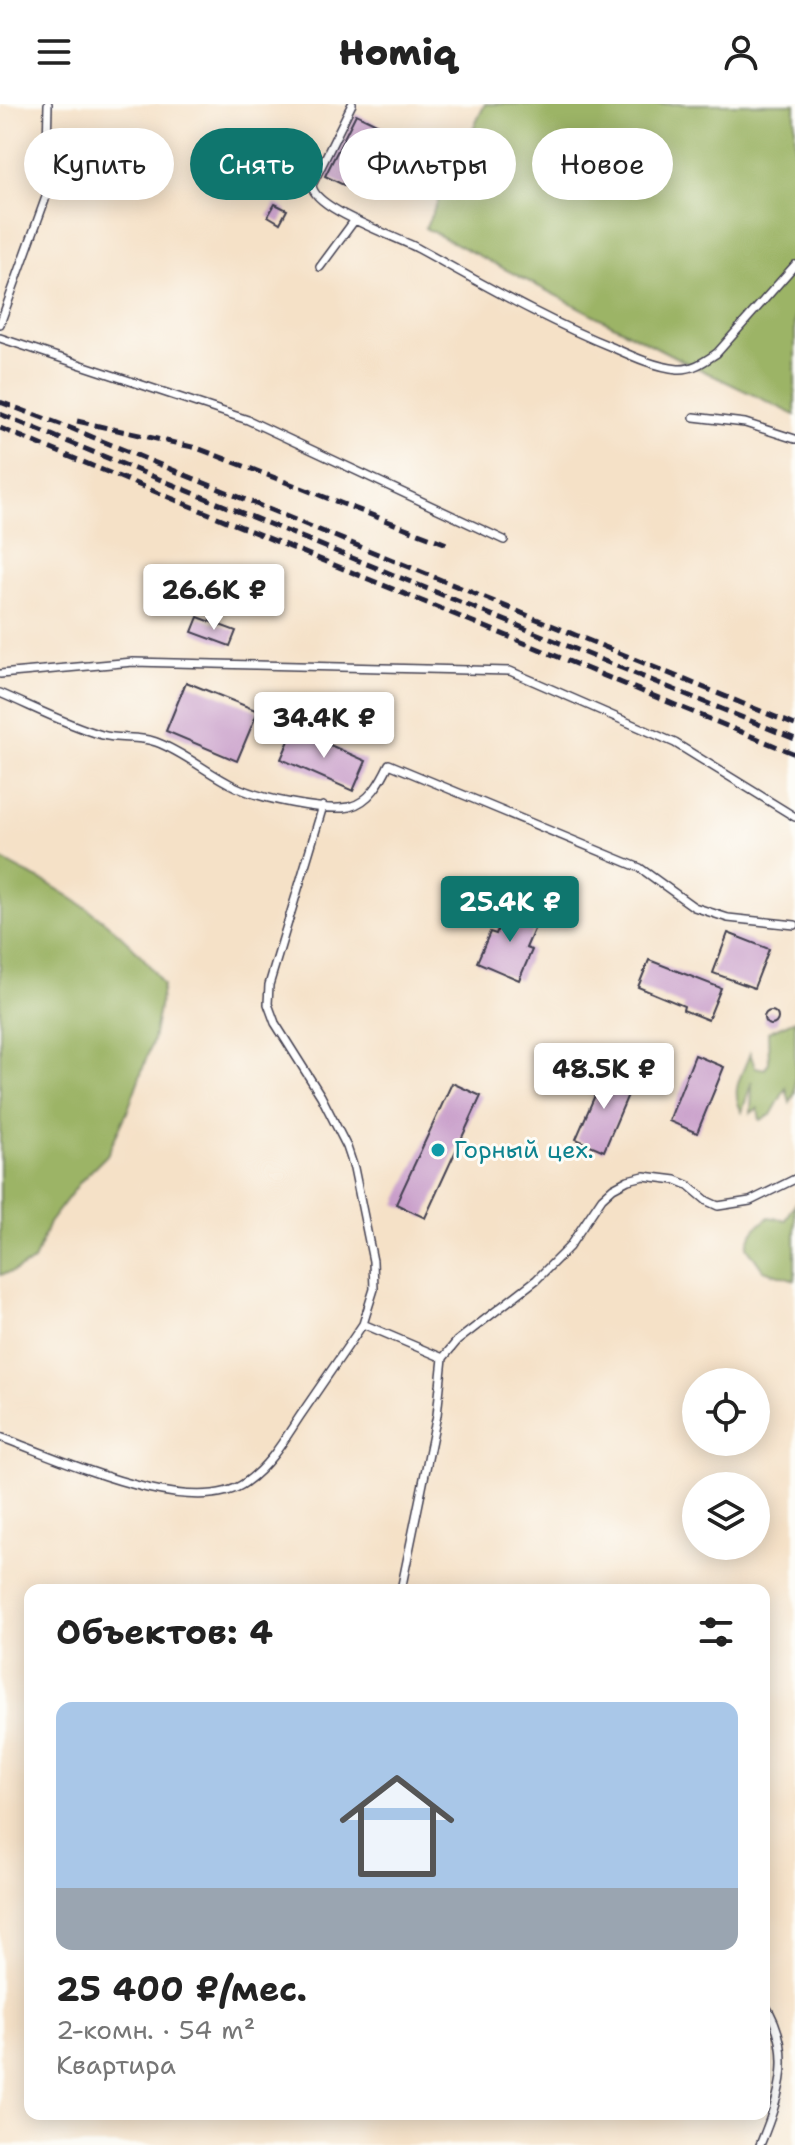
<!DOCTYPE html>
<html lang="ru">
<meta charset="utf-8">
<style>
:root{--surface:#fff;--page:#f2f2f2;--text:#222;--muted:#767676;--line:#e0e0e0;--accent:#0f766e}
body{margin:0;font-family:"Shantell Sans",sans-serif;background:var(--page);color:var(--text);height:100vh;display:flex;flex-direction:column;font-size:30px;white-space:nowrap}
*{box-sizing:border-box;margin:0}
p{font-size:26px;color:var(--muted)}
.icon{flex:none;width:44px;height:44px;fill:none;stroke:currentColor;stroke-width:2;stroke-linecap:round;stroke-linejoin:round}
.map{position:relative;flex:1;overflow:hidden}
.sheet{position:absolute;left:24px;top:1480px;width:746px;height:536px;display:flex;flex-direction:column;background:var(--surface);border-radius:16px;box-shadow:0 4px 20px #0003}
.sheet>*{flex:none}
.top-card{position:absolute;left:24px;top:24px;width:748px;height:72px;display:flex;gap:16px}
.buttons{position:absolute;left:682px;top:1264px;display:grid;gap:16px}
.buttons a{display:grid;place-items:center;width:88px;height:88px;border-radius:50%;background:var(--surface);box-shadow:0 4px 20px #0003;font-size:40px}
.price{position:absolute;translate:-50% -68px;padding:0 18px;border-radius:8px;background:#fff;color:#222;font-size:26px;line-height:52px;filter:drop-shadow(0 2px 4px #0008)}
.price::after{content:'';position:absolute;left:50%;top:48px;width:24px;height:18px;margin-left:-12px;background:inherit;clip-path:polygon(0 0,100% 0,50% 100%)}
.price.on{background:var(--accent);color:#fff}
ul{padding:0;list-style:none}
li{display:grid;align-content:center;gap:16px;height:424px;padding:0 32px}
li+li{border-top:2px solid var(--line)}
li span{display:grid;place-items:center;height:248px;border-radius:16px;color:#555}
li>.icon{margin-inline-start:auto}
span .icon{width:144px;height:144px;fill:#fffc;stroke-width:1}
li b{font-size:34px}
h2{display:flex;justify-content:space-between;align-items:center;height:96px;padding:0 32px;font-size:34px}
.pill{padding:0 28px;border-radius:36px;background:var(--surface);box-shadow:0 4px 20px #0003;font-size:28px;line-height:72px}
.pill.on{background:var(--accent);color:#fff}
header{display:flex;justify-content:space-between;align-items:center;height:104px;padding:0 32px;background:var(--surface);font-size:36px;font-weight:800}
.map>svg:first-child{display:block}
.forest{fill:#9cb466;stroke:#5f6b50;stroke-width:2}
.building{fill:#c99fca}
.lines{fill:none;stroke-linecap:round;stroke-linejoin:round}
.service-casing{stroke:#423f50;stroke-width:10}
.service{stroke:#fff;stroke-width:7}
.rail{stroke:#22223b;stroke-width:5;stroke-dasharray:12 6;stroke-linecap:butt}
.culture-dot{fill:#0f9aa8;stroke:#fdfcf7;stroke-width:3}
.labels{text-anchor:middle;stroke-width:6;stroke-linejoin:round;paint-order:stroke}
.culture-label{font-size:24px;fill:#0d838f;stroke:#fdfcf7;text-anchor:start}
</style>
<header><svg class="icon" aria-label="menu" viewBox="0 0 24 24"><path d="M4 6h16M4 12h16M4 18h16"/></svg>Homiq<svg class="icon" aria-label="person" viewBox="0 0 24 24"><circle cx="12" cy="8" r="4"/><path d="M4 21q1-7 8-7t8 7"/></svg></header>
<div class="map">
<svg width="795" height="2041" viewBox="0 0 795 2041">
<rect width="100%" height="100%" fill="#fdfcf7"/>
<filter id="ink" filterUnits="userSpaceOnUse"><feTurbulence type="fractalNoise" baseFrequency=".0125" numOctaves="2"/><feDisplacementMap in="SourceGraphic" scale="16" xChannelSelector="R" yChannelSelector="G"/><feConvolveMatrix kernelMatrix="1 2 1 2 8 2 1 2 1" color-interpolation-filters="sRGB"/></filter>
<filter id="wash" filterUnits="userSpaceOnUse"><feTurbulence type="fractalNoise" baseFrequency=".006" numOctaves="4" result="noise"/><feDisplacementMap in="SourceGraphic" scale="32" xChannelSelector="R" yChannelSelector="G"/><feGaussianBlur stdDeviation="1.8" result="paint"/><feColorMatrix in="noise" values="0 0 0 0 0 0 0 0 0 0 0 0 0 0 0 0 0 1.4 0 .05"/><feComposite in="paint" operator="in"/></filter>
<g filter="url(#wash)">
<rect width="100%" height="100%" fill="#f5e1c7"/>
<path class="forest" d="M485,0H795V311L683,257L425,124Z
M0,754C15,765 32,771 49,780C92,805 137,838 163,881L153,936L127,1008L107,1051L81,1077L49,1119L34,1157L12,1168L0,1171Z
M795,916V989L790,999L786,984L771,1011L760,1016L758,1004L751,1009L752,977L742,1008C729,985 743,970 750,949L755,963L765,965L769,958L768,928Z
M795,1100V1176L763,1166L747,1143C750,1129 757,1122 769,1113L786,1116Z"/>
<g id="blocks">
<path class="building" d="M356,10L391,27L360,89L325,72Z
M275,100L287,106L280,119L268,112Z
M198,513L236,527L230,542L192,528Z
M186,578L258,607L237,657L166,627Z
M294,625L366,657L353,687L281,655Z
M508,801L539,814L526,844L532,846L519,876L477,858L490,828L496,830Z
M728,829L769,845L754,884L713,869Z
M649,856L721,884L708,916L683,906L684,902L638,883Z
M764 914a7 7 0 1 1 14 0a7 7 0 1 1-14 0Z
M695,951L724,963L697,1029L669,1017Z
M605,968L633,979L604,1047L576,1035Z
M452,979L481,992L425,1114L396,1100Z"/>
</g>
</g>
<g filter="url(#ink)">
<use href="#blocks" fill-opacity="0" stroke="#423f50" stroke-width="2"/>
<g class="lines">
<defs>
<path id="service" d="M352,0L312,81C313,105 398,133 419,145C483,180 546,217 614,244C634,253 656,263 678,265C693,266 705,257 717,249L795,161
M320,163L354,117
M0,220L46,93L48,0
M0,234L248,316L504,436
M694,313L745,319L795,335
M0,570L133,558L510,567L675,639L795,713
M0,589C33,603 67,621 102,631C120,636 138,631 156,638C184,648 208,670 236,683C259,694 323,708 349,703C370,698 381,677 389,660L640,764L694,803L728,814L795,821
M323,702L269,881L268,900L275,919L321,992L347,1043L354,1064L373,1157L374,1185L363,1220
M0,1333C57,1353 193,1418 246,1378C270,1361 284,1336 300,1312C321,1281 342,1251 363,1220L443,1254
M401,1486L437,1311L443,1254L457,1237L536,1176L569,1143L602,1094L613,1084L628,1076L644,1072L676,1076L688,1081L707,1097L718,1102L750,1097L795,1075
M760,2041C781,1991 795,1946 764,1899"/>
</defs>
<use href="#service" class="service-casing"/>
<use href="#service" class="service"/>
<path class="rail" d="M0,298L68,323L795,621
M0,310L795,635
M77,317L197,344L447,440
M0,324L795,650"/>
</g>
</g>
<circle class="culture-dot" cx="438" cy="1046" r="8"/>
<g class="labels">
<g class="culture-label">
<text x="454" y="1054">Горный цех.</text>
</g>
</g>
</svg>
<div class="buttons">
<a><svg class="icon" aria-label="locate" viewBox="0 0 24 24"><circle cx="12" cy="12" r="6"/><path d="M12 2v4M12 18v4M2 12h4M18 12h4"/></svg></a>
<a><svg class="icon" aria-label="layers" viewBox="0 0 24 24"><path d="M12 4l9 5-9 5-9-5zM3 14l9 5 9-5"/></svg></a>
</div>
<b class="price" style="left:214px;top:528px">26.6K ₽</b>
<b class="price" style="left:324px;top:656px">34.4K ₽</b>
<b class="price on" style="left:510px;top:840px">25.4K ₽</b>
<b class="price" style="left:604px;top:1007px">48.5K ₽</b>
<div class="top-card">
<a class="pill">Купить</a>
<a class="pill on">Снять</a>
<a class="pill">Фильтры</a>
<a class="pill">Новое</a>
</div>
<section class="sheet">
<h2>Объектов: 4<svg class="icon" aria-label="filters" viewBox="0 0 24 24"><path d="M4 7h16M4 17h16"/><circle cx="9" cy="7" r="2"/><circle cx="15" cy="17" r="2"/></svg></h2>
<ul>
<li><span style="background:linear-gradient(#a9c7e8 75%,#9aa5b1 0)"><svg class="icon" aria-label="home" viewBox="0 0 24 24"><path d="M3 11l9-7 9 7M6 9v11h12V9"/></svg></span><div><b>25 400 ₽/мес.</b><p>2-комн. · 54 m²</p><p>Квартира</p></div></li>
</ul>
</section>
</div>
